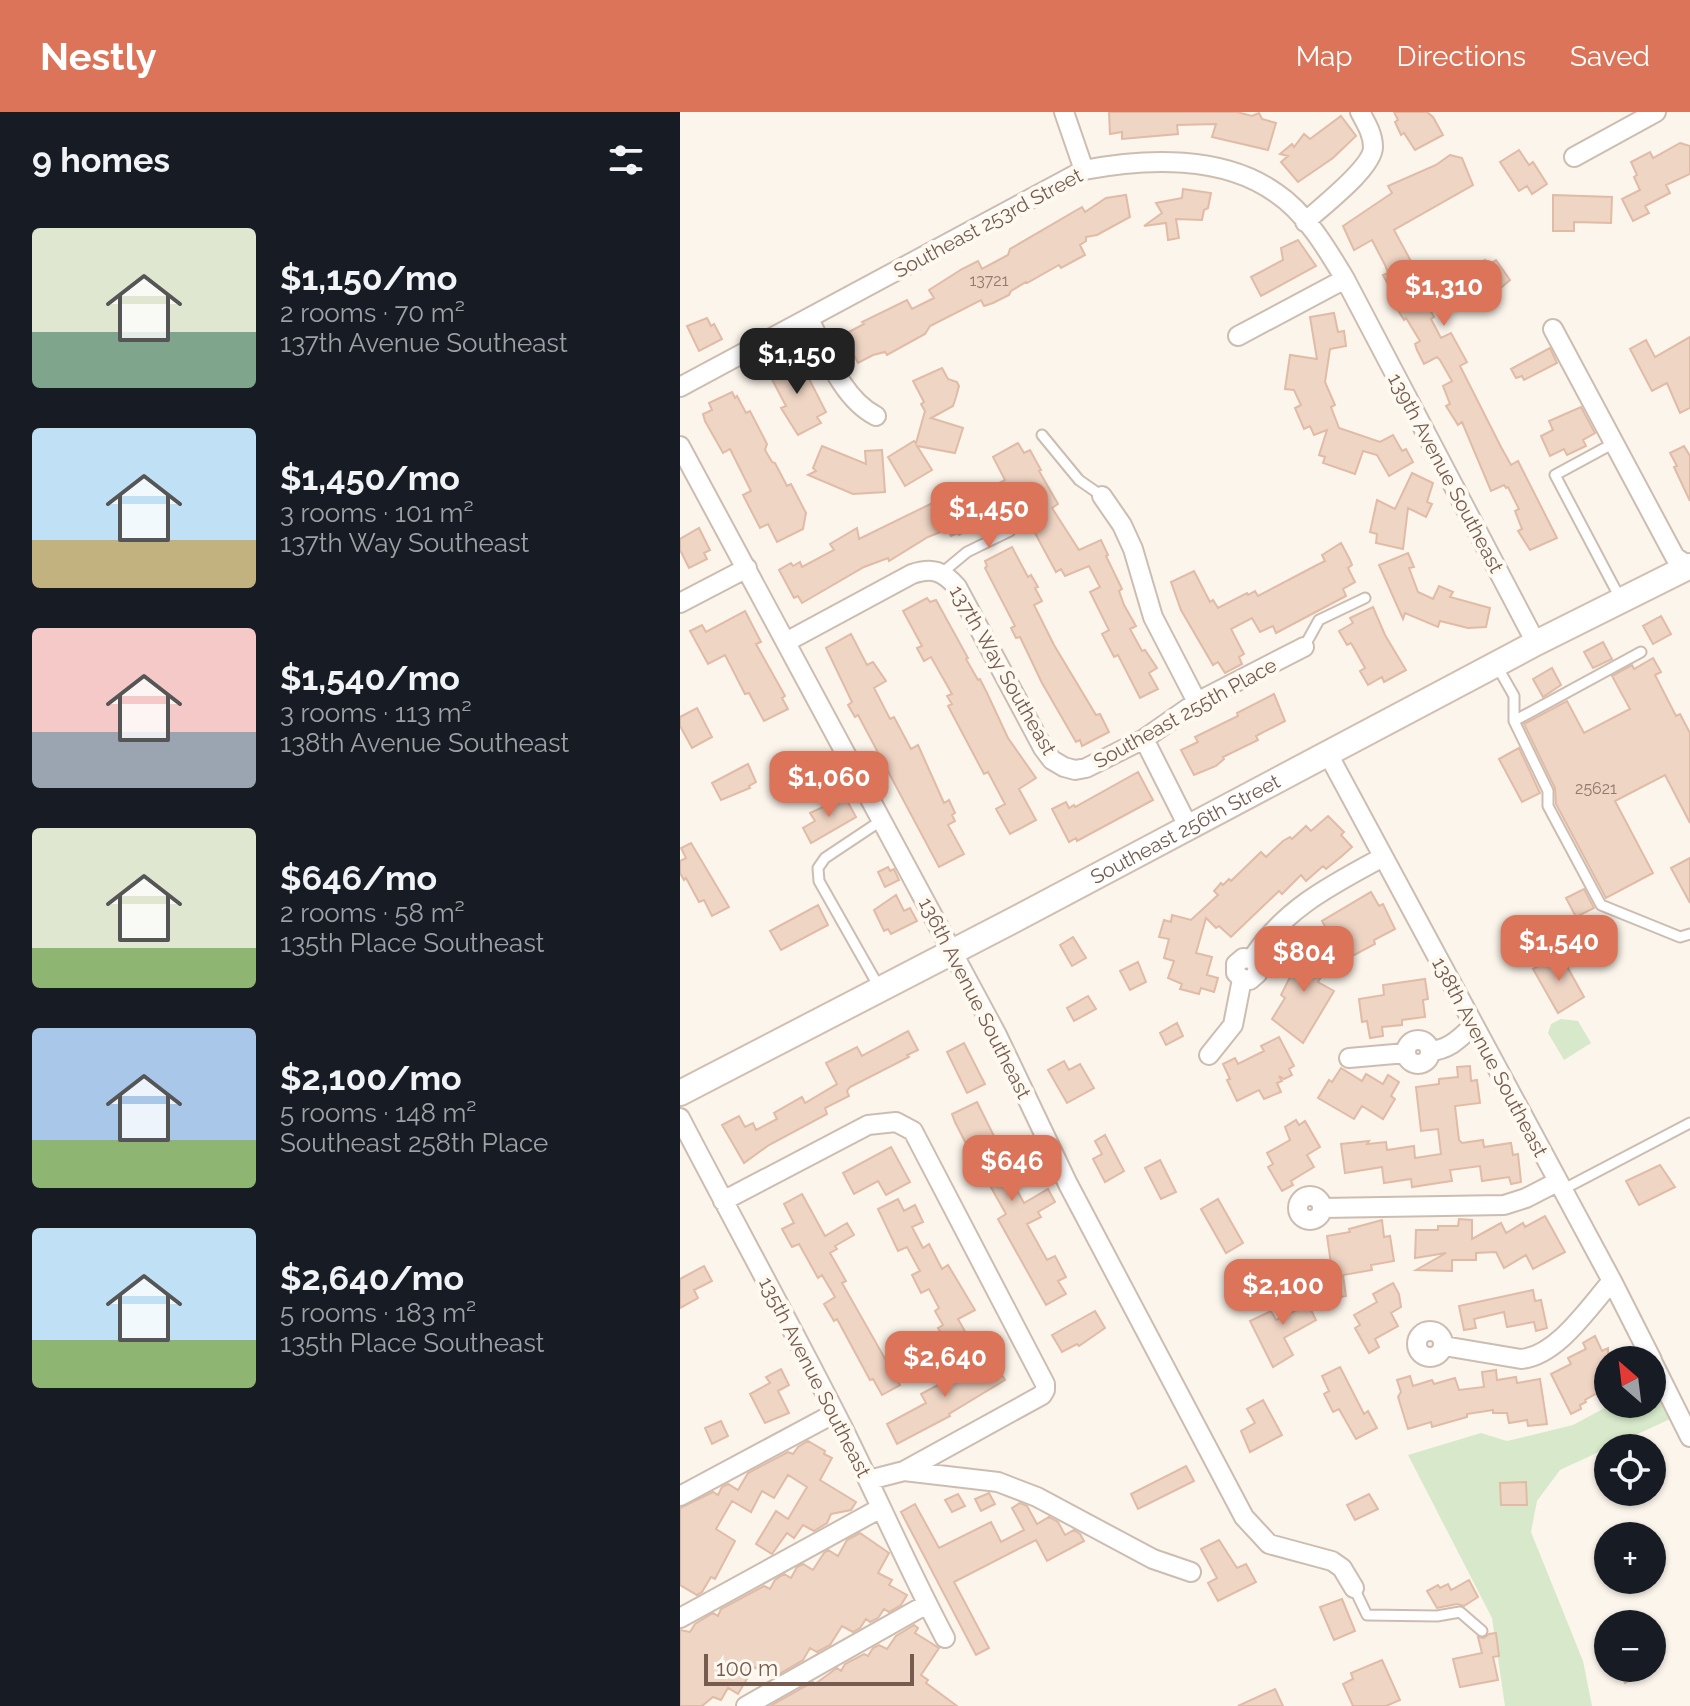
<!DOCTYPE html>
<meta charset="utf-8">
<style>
:root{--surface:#171b24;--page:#20242c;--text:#f1f3f6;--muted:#9ea1a6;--accent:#dc7459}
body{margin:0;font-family:Raleway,sans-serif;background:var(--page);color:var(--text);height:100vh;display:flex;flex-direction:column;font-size:30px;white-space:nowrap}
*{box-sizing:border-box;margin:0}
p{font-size:26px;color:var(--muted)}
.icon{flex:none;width:44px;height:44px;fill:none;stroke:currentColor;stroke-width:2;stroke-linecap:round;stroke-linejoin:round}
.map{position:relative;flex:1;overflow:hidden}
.panel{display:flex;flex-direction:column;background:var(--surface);width:680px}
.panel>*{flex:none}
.needle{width:52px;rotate:332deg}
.fabs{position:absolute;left:914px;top:1234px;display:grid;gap:16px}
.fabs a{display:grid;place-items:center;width:72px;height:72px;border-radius:50%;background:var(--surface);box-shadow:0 2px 6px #0004;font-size:40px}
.scale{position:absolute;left:24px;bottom:20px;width:210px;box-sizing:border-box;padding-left:8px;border:4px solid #755c4f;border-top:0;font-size:22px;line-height:28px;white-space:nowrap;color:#755c4f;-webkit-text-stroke:6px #fef9f1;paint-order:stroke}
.price{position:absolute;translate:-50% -68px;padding:0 18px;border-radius:16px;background:var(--accent);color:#fff;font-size:26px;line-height:52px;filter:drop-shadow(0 2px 4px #0008)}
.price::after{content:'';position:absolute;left:50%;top:48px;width:24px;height:18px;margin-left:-12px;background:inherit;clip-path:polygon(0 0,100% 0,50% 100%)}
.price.current{background:#222;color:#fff}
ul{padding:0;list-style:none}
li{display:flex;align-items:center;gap:24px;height:200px;padding:0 32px}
li span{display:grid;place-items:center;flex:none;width:224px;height:160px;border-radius:8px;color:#555}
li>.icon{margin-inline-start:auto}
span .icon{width:96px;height:96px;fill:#fffc;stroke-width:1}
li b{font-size:34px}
h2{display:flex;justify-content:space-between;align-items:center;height:96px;padding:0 32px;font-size:34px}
header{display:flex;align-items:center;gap:48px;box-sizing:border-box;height:112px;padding:0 40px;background:var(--accent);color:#fff}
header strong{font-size:38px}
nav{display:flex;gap:44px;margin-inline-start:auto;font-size:28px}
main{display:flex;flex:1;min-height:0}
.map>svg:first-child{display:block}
.green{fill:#d7e9ca}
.building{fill:#efd5c4;stroke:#e1bba6;stroke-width:2}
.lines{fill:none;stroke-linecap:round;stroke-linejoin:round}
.service-casing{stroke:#cdbdb1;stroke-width:13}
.minor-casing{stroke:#cdbdb1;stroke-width:22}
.secondary-casing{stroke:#d2bfb1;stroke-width:28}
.service{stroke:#fff;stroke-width:9}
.minor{stroke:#fff;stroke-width:18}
.secondary{stroke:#fff;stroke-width:24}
.labels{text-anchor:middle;stroke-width:8;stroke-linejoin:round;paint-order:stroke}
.number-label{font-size:16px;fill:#947a6c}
.street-label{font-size:20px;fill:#755c4f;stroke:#fef9f1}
</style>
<header>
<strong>Nestly</strong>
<nav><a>Map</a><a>Directions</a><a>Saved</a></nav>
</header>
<main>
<section class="panel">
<h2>9 homes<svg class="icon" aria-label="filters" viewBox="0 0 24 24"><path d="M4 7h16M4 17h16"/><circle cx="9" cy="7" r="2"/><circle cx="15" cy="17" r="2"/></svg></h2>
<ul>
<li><span style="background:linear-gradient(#dfe7d0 65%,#7fa58c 0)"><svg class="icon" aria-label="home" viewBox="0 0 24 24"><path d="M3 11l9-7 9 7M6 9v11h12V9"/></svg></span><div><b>$1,150/mo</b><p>2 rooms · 70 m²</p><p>137th Avenue Southeast</p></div></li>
<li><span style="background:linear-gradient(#bfe0f5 70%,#c2b280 0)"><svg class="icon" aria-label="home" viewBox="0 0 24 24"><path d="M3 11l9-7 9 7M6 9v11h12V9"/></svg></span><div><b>$1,450/mo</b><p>3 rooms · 101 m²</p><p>137th Way Southeast</p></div></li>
<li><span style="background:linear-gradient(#f6c9c9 65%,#9aa5b1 0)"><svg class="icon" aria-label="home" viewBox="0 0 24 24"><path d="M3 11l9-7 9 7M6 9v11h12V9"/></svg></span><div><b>$1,540/mo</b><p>3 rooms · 113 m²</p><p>138th Avenue Southeast</p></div></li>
<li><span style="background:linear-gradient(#dfe7d0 75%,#8fb573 0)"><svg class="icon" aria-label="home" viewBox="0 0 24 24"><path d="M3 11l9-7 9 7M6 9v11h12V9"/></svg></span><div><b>$646/mo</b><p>2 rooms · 58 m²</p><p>135th Place Southeast</p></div></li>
<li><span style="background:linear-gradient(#a9c7e8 70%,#8fb573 0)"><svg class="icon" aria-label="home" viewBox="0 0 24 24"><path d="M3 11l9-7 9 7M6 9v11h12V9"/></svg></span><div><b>$2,100/mo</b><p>5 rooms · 148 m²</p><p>Southeast 258th Place</p></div></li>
<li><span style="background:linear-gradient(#bfe0f5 70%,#8fb573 0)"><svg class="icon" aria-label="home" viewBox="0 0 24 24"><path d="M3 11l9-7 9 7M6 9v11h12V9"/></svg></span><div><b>$2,640/mo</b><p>5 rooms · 183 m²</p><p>135th Place Southeast</p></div></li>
</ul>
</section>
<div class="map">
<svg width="1010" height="1594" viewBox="0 0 1010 1594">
<rect width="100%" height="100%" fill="#fbf5eb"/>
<path class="green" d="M881,907L898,909L911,931L884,948L868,921L871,912Z
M972,1272L990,1307L880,1358L857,1389L851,1420L903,1549L912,1594H825L812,1506L728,1343L801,1321L827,1329L893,1313L932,1292H972Z"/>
<path class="building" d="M429,0H557L572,4L579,1L582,7L596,11L588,38L532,25L536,12L497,13L498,22L442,27V20L430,22Z
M714,0H747L753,5L763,23L735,38L724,21L721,23L715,10L718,8Z
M661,4L676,24L653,46L618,70L601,50L608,44L600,42L612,32L614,35L624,22L630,27Z
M1000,31L1010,34V62L986,73L990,81L965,94L969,101L953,109L942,87L960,78L954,65L957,63L951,50L970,40L973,46Z
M839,38L849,53L853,50L867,72L852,82L847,74L839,79L820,50Z
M770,43L782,46L793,73L714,118L738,162L732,165L754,205L751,207L761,226L771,221L787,250L780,254L821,335L831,353L838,349L877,426L850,438L838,419L842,417L835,399L839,397L828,375L826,376L824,373L811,379L782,310L778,313L766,294L770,292L763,274L772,269L760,248L757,245L744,252L737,238L735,232L740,229L726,206L724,208L716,195V187L703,163L708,161L705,153L692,128L674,138L663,114L712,81L708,74L756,53Z
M503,77L531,81L528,96L524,98L522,108L496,107L499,126L488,128L486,111L464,114L482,101L476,91L502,86Z
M446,83L450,105L417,123L406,125V129L400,133L405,143L381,156L379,153L347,171L346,170L331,179L329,183L313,191L304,194L301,188L250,214L245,222L207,243L205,240L193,243L178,251L163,223L184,212L182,210L227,188L232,197L254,186L249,178L282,157L298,149L302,157L328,143L330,137L402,95L405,100L426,86Z
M873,83L932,85L931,111L894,110V119H873Z
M618,128L636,154L581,184L571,165L603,148L601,136Z
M805,148L808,153L816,148L830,168L809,186L804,177L789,187L778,166Z
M654,201L658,220L664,219L666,234L650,237L645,270L655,293L651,295L659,316L700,330L713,323L722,339L726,337L733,350L709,364L697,343L683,339L675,362L643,351L645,345L639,343L647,318L634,323L630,314L624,317L615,296L621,293L614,278L605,277L610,243L637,247L630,205Z
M27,206L31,214L34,212L42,227L19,239L7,214Z
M1010,225V296L1000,301L987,271L972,279L950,237L966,228L975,245Z
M870,236L877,251L844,268L842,264L836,266L831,257Z
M109,246L116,256L122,253L146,300L137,305L141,311L118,323L101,296L106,294L87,258Z
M262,256L268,267L277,270L279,274L276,285L273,294L251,306L283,316L275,341L237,334L252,358L225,374L208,345L234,329L236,331L245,299L241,292L244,290L233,269Z
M52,280L55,286L57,284L66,301L70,299L87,332L85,338L92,350L95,351L107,374L111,372L126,401L123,417L97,430L88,412L80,416L63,383L71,379L50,337L43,341L25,309L23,302L32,298L29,291Z
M901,295L915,321L903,328L906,334L887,343L884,337L870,344L861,324L873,318L869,309Z
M338,331L344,341L350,338L361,358L359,359L378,392L372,396L399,438L421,428L428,443L426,444L442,477L439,479L444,493L456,514L450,517L462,539L465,538L477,556L469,561L478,577L460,586L438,543L434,545L422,522L429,518L410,480L420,475L409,454L385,464L381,457L376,460L341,395L318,405L320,409L307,416L304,410L279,423L278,421L271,424L268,417L248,425L209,449L208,446L184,455L122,491L118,484L114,486L99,458L111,451L113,454L120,450L122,455L154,438L150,432L177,416L179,427L279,378L285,389L304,379L325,368L313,345Z
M142,334L186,352L185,339L202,338L205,380L173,382L128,363L136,359L133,356Z
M1004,334L1010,344V389L994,355L997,354L990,341Z
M732,361L753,371L747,390L752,392L746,405L728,396L723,437L696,431L697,422L690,420L697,388L715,397Z
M19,416L30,438L24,441L27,447L9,456L0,438V427Z
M661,431L670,448L672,453L668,456L675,470L663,477L666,484L596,521L593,514L580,520L572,506L551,517L564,542L559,545L562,552L545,561L538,550L533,553L501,498L491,470L514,459L530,490L533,488L538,496L567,481L568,483L575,479L578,484L637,453L645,449L642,443Z
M332,435L348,465L351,463L358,475L355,476L362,489L354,493L374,533L416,603L420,602L429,620L402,634L400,628L396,630L362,571L340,525L336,526L331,516L335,514L305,456L307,454L305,449Z
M728,441L734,455L729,456L738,480L753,487L759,474L773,480L770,485L810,496L806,515L788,516L760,509L758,515L725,501L723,507L699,453Z
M247,486L250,490L256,488L288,546L286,547L298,568L300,567L307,581L328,626L356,666L339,677L356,708L330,722L316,697L325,692L308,660L304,662L268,594L272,592L267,584L272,582L251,545L244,549L237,536L242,534L223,499Z
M693,495L705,523L726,558L704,570L702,565L688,573L680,559L685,556L671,531L667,533L659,519L673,511L670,506Z
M65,499L81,530L76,532L105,584L102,586L108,597L84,609L69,581L65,582L45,543L28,552L10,519L22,513L26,520Z
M981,504L991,522L973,532L963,514Z
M171,522L187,553L193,550L206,569L194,576L210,607L214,605L231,637L238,633L264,691L269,688L275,701L272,703L275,709L268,713L284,742L259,755L178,603L175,605L168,593L172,590L146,536Z
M923,530L932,547L913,556L904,540Z
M973,546L981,560L975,563L996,604L1000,602L1010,621V711L985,663L935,689L973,761L926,786L876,692L875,676L844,612L887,589L904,621L950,597L932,564L952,553L954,557Z
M872,556L881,573L863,585L853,567Z
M594,582L605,609L576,624L578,628L543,645L544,647L536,654L514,663L501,638L518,630L515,625L558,604L557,601Z
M17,596L32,625L12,636L0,614V605Z
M839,636L860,681L842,690L819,647Z
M68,652L76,670L69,674L70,676L41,688L32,671Z
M458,660L473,688L397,729L396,726L389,730L372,697L386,690L389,696L394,693L395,695Z
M116,667L121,676L105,685L100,674Z
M165,685L176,705L131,731L123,716L135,709L130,701Z
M648,704L664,720L661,723L672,735L662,744L646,757L643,754L626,769L621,763L602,782L599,779L551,825L539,814L536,816L526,806L516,841L532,845L527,863L538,866L534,880L521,876L519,882L500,877L502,872L488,866L494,849L484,846L489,827L479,825L484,808L491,810L492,803L511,808L538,783L534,779L541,771L543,773L549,767L551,769L581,740L586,745L603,729L610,725L612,727L626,714L631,719Z
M11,731L49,795L32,804L24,788L19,790L6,766L4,768L0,761V749L6,746L1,736Z
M1010,746V791L991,756Z
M208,755L210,759L214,757L219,768L205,775L198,760Z
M904,777L914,796L896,805L886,786Z
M691,780L699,794L703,792L715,817L694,828L695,832L663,849L642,809Z
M216,783L224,799L230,796L237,809L211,822L208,817L204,819L194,798Z
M138,793L148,813L101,838L90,819Z
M393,825L406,846L392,854L380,833Z
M614,834L625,841L629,835L651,849L638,870L654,879L623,931L592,907L605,886L601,883L617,851L607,845Z
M880,842L904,885L878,901L853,857Z
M458,850L466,870L450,878L440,859Z
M745,867L748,887L743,888L745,905L722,908V913L702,915L703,924L690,926L687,909L682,910L679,887L704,883L703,873Z
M408,884L416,897L394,909L387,896Z
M497,911L503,924L486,933L480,921Z
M228,919L238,938L227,943L229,945L170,975L167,979L169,984L145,996L147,1002L89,1033L64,1051L42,1013L59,1004L65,1015L73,1011L76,1018L97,1007L94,1001L122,985L125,991L157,972L146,951L177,935L182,944Z
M599,925L614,954L609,957L612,963L604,967L599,964L602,969L597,971L601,980L584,987L579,978L557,989L547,968L550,967L543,952L555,946L558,952L584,939L581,934Z
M284,931L305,972L287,981L267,940Z
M384,949L389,958L400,952L414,976L387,991L368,958Z
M790,954L791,969L797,968L800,991L775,994L779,1028L782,1031L803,1028L804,1035L831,1031L833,1043L838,1042L841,1070L831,1072L829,1065L802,1069L800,1054L770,1058L772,1069L732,1075L731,1067L704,1071L702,1055L665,1061L661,1032L689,1029L687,1032L706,1030L707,1038L734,1034L735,1046L761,1042L758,1017L741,1019L736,975L759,972V967L778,965L777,955Z
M661,956L682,969L686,962L703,972L708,963L719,970L711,984L715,987L703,1007L682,994L674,1007L638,986L649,968L652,970Z
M297,990L318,1032L313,1035L344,1091L368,1077L375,1090L358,1100L361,1105L347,1112L367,1148L375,1144L386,1165L378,1169L386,1182L366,1193L318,1107L326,1102L308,1070L306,1071L275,1010L272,1002Z
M616,1008L619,1013L625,1009L640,1035L627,1043L634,1055L611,1069L613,1073L602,1079L588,1055L593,1052L587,1041L610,1028L605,1015Z
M425,1023L444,1059L425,1070L413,1047L422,1042L415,1029Z
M211,1035L230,1070L206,1083L198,1069L174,1082L163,1061Z
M480,1048L496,1080L481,1087L465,1056Z
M980,1053L995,1075L959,1093L946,1069Z
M122,1082L145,1124L167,1111L174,1123L155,1134L157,1137L150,1141L166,1169L162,1171L220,1273L202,1283L193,1267L190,1268L157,1207L154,1209L144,1192L155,1185L142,1163L138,1166L119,1132L112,1135L102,1117L114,1111L104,1092Z
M218,1087L224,1099L235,1093L243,1110L232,1115L243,1136L249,1132L262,1157L268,1153L295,1198L278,1207L295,1237L279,1246L267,1224L264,1226L258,1216L263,1213L255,1199L259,1196L249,1177L241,1181L232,1163L240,1159L227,1135L218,1139L198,1097Z
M538,1087L563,1131L546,1141L521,1097Z
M865,1104L885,1140L853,1157L846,1143L824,1156L816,1140L796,1141V1148H772V1159L736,1158L766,1141L735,1146L736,1118H758V1114H778L779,1107L792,1108V1127L821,1111L826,1121L843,1111L845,1115Z
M702,1108L704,1125L710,1124L714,1149L691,1153L692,1158L663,1163L666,1184L656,1186L647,1124L670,1120L669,1117Z
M24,1154L32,1169L14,1178L18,1186L0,1196V1167Z
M713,1171L719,1182L721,1195L711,1201L718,1214L695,1227L699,1235L689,1241L675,1216L680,1213L674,1203L697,1190L693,1182Z
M618,1172L636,1208L604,1226L613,1243L593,1255L570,1209L591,1199L596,1208L617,1198L607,1177Z
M853,1178L855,1189L861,1188L867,1216L856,1219L854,1210L827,1215L824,1200L794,1207L796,1216L784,1218L779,1194Z
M415,1199L425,1216L399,1234L397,1232L382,1240L372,1223Z
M915,1224L922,1239L928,1236V1275L905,1288L906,1290L900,1293L901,1297L891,1302L871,1262L891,1252L888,1246L906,1237L903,1231Z
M280,1246L290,1265L315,1252L325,1268L269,1302L270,1304L217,1332L207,1312L246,1291L241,1282L264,1270L258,1258Z
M660,1255L684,1302L688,1299L697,1316L676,1327L659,1297L653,1300L644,1282L649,1279L642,1264Z
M101,1257L109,1273L98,1279L109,1301L85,1311L70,1282L90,1271L86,1265Z
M816,1258L817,1268L836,1265L837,1271L860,1267L867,1312L848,1314L847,1308L829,1311L827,1301H813V1298L787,1302V1305L752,1315L751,1310L728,1317L718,1285L721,1280L717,1268L730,1264L733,1274L752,1268L754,1272L775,1266L779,1278L804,1275L802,1260Z
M583,1288L602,1323L570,1340L561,1319L575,1311L567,1297Z
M41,1309L48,1324L32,1332L25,1316Z
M128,1329L145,1339L144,1342L152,1346L140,1368L176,1390L171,1398L151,1402L147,1411L134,1419L123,1413L114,1426L107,1421L92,1442L76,1432L96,1399L108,1407L127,1375L108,1363L94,1386L82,1379L71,1400L52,1389L36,1417L55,1429L35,1467L31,1465L22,1480L17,1483L0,1473V1396L33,1380L38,1383L42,1375L48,1372L58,1378L68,1361L108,1340L113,1342L118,1335Z
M506,1354L514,1369L458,1397L451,1382Z
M846,1370L847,1393H821L820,1371Z
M309,1381L315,1392L301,1399L295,1387Z
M278,1382L285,1394L272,1400L265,1388Z
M689,1382L698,1397L675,1408L667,1393Z
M340,1391L347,1394L357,1412L369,1405L378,1410L385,1423L394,1418L400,1422L404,1429L367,1449L356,1428L274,1470L309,1536L296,1543L221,1400L235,1392L259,1436L311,1410L321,1430L344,1418L332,1396Z
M180,1421L209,1441L198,1461L212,1468L209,1473L227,1483L221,1493L209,1500L204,1497L198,1506L190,1510L186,1507L180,1516L173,1520L162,1514L150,1533L137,1540L130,1536L123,1548L92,1566L74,1555L58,1582L48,1576L41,1588L33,1585L22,1594H0V1518L10,1520L15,1512L33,1501L38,1504L41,1497L84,1474L90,1477L95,1468L104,1462L111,1466L117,1455L123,1452L133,1458L144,1441L148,1438L158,1444L167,1428Z
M539,1428L557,1456L566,1452L576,1470L538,1489L528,1471L537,1466L521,1437Z
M789,1468L798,1485L784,1494L777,1492L757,1496L747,1479L758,1473L760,1476L768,1472L771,1478Z
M662,1487L675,1519L654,1528L640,1495Z
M234,1513L238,1516L235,1521L259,1536L241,1563L248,1568L246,1571L277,1594H90L133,1570L135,1572L157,1556L161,1559L165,1552L184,1542L188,1544L193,1536L199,1533L207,1537L216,1524Z
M816,1521L819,1544L813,1545L818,1568L780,1575L773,1547L802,1541L798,1525L804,1526L809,1522Z
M702,1548L720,1588L706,1594H673L663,1572L673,1567L671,1561Z
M938,1556H975L945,1571Z
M595,1577L603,1594H558Z"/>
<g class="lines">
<defs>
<path id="service" d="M362,323L399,368L422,384
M934,331L875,363L940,486
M263,460L287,440L330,419
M624,535L639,508L685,486
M817,554L834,584V609L868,679V694L921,793L1000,825L1010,822
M834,609L961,540
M199,875L139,769L138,756L145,746L202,708
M882,1078L1010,1011
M674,1476L687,1503L757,1504L780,1500L802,1519"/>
<path id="minor" d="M384,0L404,58
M894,45L976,0
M625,110C641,95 693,56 693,35C693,22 686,11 680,0
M129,207C146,240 161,286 196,304
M873,217L995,445L1010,455
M558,224L665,167
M0,275L404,58C466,46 543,43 596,81C626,101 647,137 665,167L856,531
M0,334L317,923L388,1072L564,1405L589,1432L652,1449L662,1456L674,1476
M422,384L442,413L453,437L473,505L517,590
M0,491L67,456
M106,530L232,462C252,455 263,459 277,475L363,636L372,648L384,655L395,658L406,656L464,627L517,590L624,535
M464,627L509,716
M648,642L932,1169L972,1248
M572,847C603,797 653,772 703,745
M726 940a12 12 0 1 1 24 0a12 12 0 1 1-24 0Z
M750,939C769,938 780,926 793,914
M529,943L553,913L562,867L556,861V852L563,846L572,847L577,853V862L570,868L562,867
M669,946L726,941
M0,1006C54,1110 111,1213 164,1318C198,1387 229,1458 265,1526
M618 1096a12 12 0 1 1 24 0a12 12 0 1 1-24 0Z
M43,1089L188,1013L216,1010L233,1019L365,1272V1278L362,1283L224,1359
M642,1096L824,1093L846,1086L877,1070
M737 1232a13 13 0 1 1 26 0a13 13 0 1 1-26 0Z
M764,1234L841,1247C877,1244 909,1195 932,1169
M972,1249L1010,1325
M189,1368L224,1359L318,1370L357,1385L473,1447L511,1460
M0,1384L155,1301
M0,1506L199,1397
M66,1594L247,1492"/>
<g id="secondary">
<path id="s1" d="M0,981L330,810L856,531L1010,454"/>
</g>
</defs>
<use href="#service" class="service-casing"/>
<use href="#minor" class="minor-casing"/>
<use href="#secondary" class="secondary-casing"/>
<use href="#service" class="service"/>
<use href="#minor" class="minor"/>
<use href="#secondary" class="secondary"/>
</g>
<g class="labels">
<g class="number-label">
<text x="309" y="174">13721</text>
<text x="916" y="682">25621</text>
</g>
<g class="street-label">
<text transform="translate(308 111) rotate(-28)" y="7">Southeast 253rd Street</text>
<text transform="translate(766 361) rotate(62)" y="7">139th Avenue Southeast</text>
<text transform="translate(323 558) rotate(60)" y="7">137th Way Southeast</text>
<text transform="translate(505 601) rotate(-29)" y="7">Southeast 255th Place</text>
<text dy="7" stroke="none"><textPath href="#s1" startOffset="570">Southeast 256th Street</textPath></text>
<text transform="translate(295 886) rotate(63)" y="7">136th Avenue Southeast</text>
<text transform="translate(810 945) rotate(62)" y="7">138th Avenue Southeast</text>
<text transform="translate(135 1265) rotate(63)" y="7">135th Avenue Southeast</text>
</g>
</g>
</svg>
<div class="fabs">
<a><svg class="needle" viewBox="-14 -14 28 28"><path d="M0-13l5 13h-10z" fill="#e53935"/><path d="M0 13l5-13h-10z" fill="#9ea1a6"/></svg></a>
<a><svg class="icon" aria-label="locate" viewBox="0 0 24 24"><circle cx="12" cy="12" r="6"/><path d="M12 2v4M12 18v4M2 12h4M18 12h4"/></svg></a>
<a>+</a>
<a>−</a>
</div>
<div class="scale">100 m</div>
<b class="price" style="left:764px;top:216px">$1,310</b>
<b class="price current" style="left:117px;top:284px">$1,150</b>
<b class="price" style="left:309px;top:438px">$1,450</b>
<b class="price" style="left:149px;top:707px">$1,060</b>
<b class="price" style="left:879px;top:871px">$1,540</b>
<b class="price" style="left:624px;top:882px">$804</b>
<b class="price" style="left:332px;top:1091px">$646</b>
<b class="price" style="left:603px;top:1215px">$2,100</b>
<b class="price" style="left:265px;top:1287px">$2,640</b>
</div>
</main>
